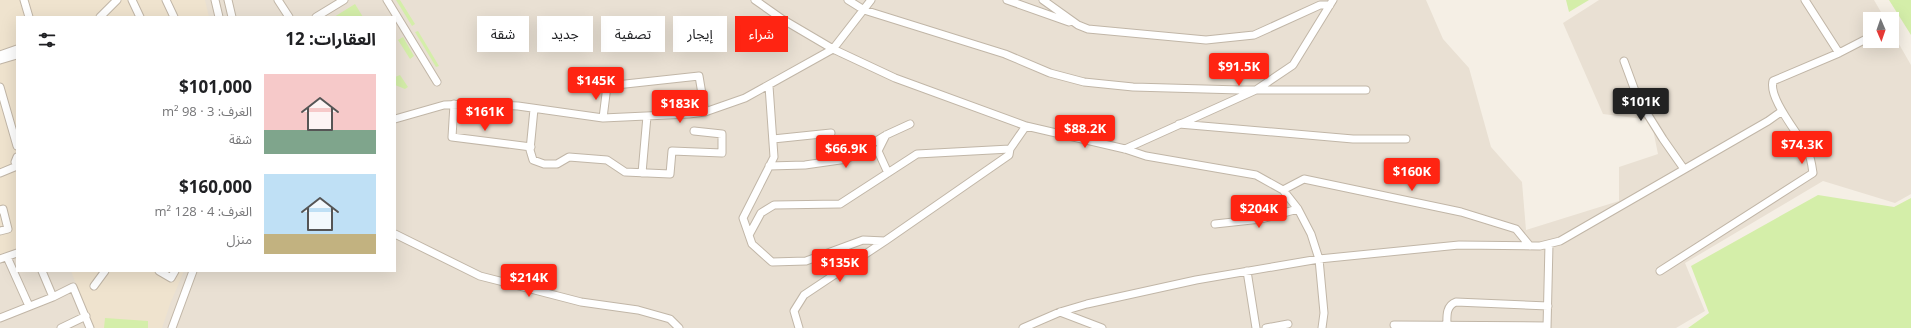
<!DOCTYPE html>
<html lang="ar">
<meta charset="utf-8">
<style>
:root{--surface:#fff;--page:#f2f2f2;--text:#202124;--muted:#757577;--accent:#ff2412}
body{margin:0;font-family:"Open Sans","Noto Sans Arabic",sans-serif;background:var(--page);color:var(--text);direction:rtl;height:100vh;display:flex;flex-direction:column;font-size:15px;white-space:nowrap}
*{box-sizing:border-box;margin:0}
p{font-size:13px;color:var(--muted)}
.icon{flex:none;width:22px;height:22px;fill:none;stroke:currentColor;stroke-width:2;stroke-linecap:round;stroke-linejoin:round}
.map{position:relative;flex:1;overflow:hidden;direction:ltr}
.details{position:absolute;left:16px;top:16px;width:380px;height:256px;display:flex;flex-direction:column;background:var(--surface);border-radius:0px;box-shadow:0 4px 16px #0002;direction:rtl}
.details>*{flex:none}
.top-card{position:absolute;left:408px;top:16px;width:380px;height:36px;direction:rtl;display:flex;gap:8px}
.needle{width:26px;rotate:178deg}
.controls{position:absolute;left:1863px;top:12px;display:grid;gap:8px}
.controls a{display:grid;place-items:center;width:36px;height:36px;border-radius:0px;background:var(--surface);box-shadow:0 4px 16px #0002;font-size:20px}
.price{position:absolute;translate:-50% -34px;padding:0 9px;border-radius:4px;background:var(--accent);color:#fff;font-size:13px;line-height:26px;filter:drop-shadow(0 1px 2px #0008)}
.price::after{content:'';position:absolute;left:50%;top:24px;width:12px;height:9px;margin-left:-6px;background:inherit;clip-path:polygon(0 0,100% 0,50% 100%)}
.price.selected{background:#222;color:#fff}
ul{padding:0;list-style:none}
li{display:flex;align-items:center;gap:12px;height:100px;padding:0 20px}
li span{display:grid;place-items:center;flex:none;width:112px;height:80px;border-radius:0px;color:#555}
li>.icon{margin-inline-start:auto}
span .icon{width:48px;height:48px;fill:#fffc;stroke-width:1}
li b{font-size:17px}
h2{display:flex;justify-content:space-between;align-items:center;height:48px;padding:0 20px;font-size:17px}
.chip{padding:0 14px;border-radius:0px;background:var(--surface);box-shadow:0 4px 16px #0002;font-size:14px;line-height:36px}
.chip.selected{background:var(--accent);color:#fff}
.map>svg:first-child{display:block}
.residential{fill:#e9e0d3;fill-rule:evenodd}
.education{fill:#efe3ce}
.green{fill:#d4eea9}
.lines{fill:none;stroke-linecap:round;stroke-linejoin:round}
.street-casing{stroke:#c1b6a7;stroke-width:9}
.street{stroke:#fff;stroke-width:7}
</style>
<div class="map">
<svg width="1911" height="328" viewBox="0 0 1911 328">
<rect width="100%" height="100%" fill="#f5efe5"/>
<path class="residential" d="M0,0H1426L1443,39L1469,68L1491,147L1522,182L1526,230L1619,201V167L1658,154L1651,120L1603,114L1563,23L1599,0H1874L1885,19H1870V41H1892V32L1911,65V194L1895,203L1823,181L1685,263L1705,311L1676,328H0ZM17,17H395V271H17Z"/>
<path class="education" d="M0,0H205L209,17H17V258L0,263Z
M71,271H184L170,304L162,328H93Z"/>
<path class="green" d="M396,0H400L415,24L412,26Z
M1566,0H1589L1569,12Z
M1889,0H1911V35Z
M355,4L363,17H334Z
M418,31L439,66L436,67L415,32Z
M403,37L414,56L410,59L398,40Z
M400,75L408,87L405,89L395,85V77Z
M1818,195L1894,207L1911,198V328H1688L1709,313L1691,266Z
M105,318L148,321V328H104Z"/>
<g class="lines">
<defs>
<path id="street" d="M24,0L29,17
M132,0L140,17
M166,0L174,17
M215,0L219,17
M228,0L232,17
M278,0L289,17
M387,0L437,82
M848,0L864,10L1005,54L1050,73L1084,82L1133,87L1240,90H1366
M871,0L833,49L895,78L1026,126L1125,149L1146,156L1256,175L1283,190L1298,209L1311,234L1319,259L1324,313L1322,328
M1007,0L1069,22
M1043,0L1078,25L1088,29L1206,40L1254,35L1320,5H1330
M1805,0L1839,53
M100,17L117,0
M316,17L344,0
M0,55L17,49
M0,60L17,55
M1624,61L1638,99L1663,139L1684,169
M769,86L774,157L743,218L752,244L772,262L806,261L863,240L885,241L1009,155L1010,149L1026,126
M0,87L17,146
M454,104L452,137L531,147
M534,109L530,150L533,160L544,164H557L569,157L607,160L625,172L670,174L672,151L722,153V134L694,131
M603,118L607,86L699,76L705,112
M395,119L444,105L472,104L518,106L603,118L689,114L705,112L745,98L833,49L782,19L755,0
M1179,124L1353,139H1406
M886,135L878,151L888,173
M773,139L831,133
M1125,149L1256,90L1293,65L1333,0
M17,157L15,162L17,166
M769,166L805,165L847,159L886,135L910,124
M0,173L17,166
M642,173L647,116
M1283,190L1304,179L1461,212L1516,229L1530,246
M0,210L3,209L8,229L0,231
M1215,224L1261,219L1298,209
M395,234L480,276L581,302L638,310L670,319L679,328
M749,235L761,213L774,205L840,204L917,154L1010,149
M7,257L29,306
M0,259L17,253
M42,271L53,297
M159,271L171,278L175,271
M1247,271L1256,328
M1660,271L1813,173C1812,166 1811,158 1808,152C1800,135 1768,99 1773,81L1839,53L1870,37
M94,286L105,271
M1060,312L1102,328
M0,318L53,297L73,287L90,328
M1394,325L1547,326
M61,328L86,316
M172,328L193,271
M799,328L794,311L804,295L885,241
M1023,328L1060,312L1087,304L1196,280L1319,259L1459,245L1540,246L1560,241L1768,121L1782,111
M1266,328L1288,324
M1447,328C1447,318 1445,306 1456,302L1548,306
M1547,328L1549,244"/>
</defs>
<use href="#street" class="street-casing"/>
<use href="#street" class="street"/>
</g>
</svg>
<div class="controls">
<a><svg class="needle" viewBox="-14 -14 28 28"><path d="M0-13l5 13h-10z" fill="#e53935"/><path d="M0 13l5-13h-10z" fill="#757577"/></svg></a>
</div>
<b class="price" style="left:1239px;top:87px">$91.5K</b>
<b class="price" style="left:596px;top:101px">$145K</b>
<b class="price selected" style="left:1641px;top:122px">$101K</b>
<b class="price" style="left:680px;top:124px">$183K</b>
<b class="price" style="left:485px;top:132px">$161K</b>
<b class="price" style="left:1085px;top:149px">$88.2K</b>
<b class="price" style="left:1802px;top:165px">$74.3K</b>
<b class="price" style="left:846px;top:169px">$66.9K</b>
<b class="price" style="left:1412px;top:192px">$160K</b>
<b class="price" style="left:1259px;top:229px">$204K</b>
<b class="price" style="left:840px;top:283px">$135K</b>
<b class="price" style="left:529px;top:298px">$214K</b>
<div class="top-card">
<a class="chip selected">شراء</a>
<a class="chip">إيجار</a>
<a class="chip">تصفية</a>
<a class="chip">جديد</a>
<a class="chip">شقة</a>
</div>
<section class="details">
<h2>العقارات: 12<svg class="icon" aria-label="filters" viewBox="0 0 24 24"><path d="M4 7h16M4 17h16"/><circle cx="9" cy="7" r="2"/><circle cx="15" cy="17" r="2"/></svg></h2>
<ul>
<li><span style="background:linear-gradient(#f6c9c9 70%,#7fa58c 0)"><svg class="icon" aria-label="home" viewBox="0 0 24 24"><path d="M3 11l9-7 9 7M6 9v11h12V9"/></svg></span><div><b>$101,000</b><p>الغرف: 3 · 98 m²</p><p>شقة</p></div></li>
<li><span style="background:linear-gradient(#bfe0f5 75%,#c2b280 0)"><svg class="icon" aria-label="home" viewBox="0 0 24 24"><path d="M3 11l9-7 9 7M6 9v11h12V9"/></svg></span><div><b>$160,000</b><p>الغرف: 4 · 128 m²</p><p>منزل</p></div></li>
</ul>
</section>
</div>
